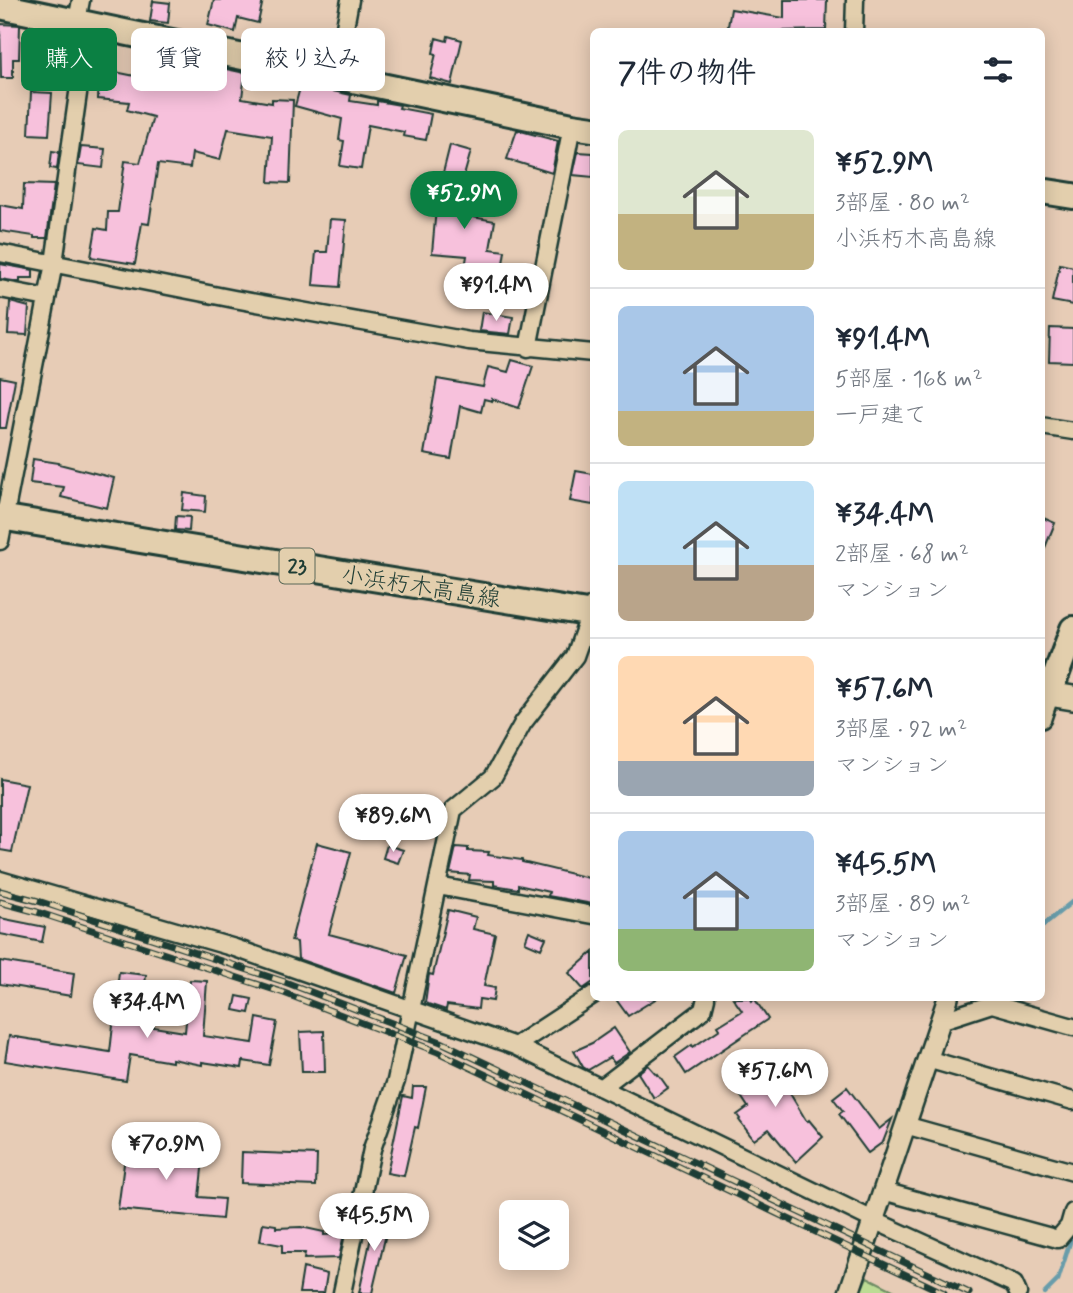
<!DOCTYPE html>
<html lang="ja">
<meta charset="utf-8">
<style>
:root{--surface:#fff;--page:#f2f2f3;--text:#1f2937;--muted:#747a83;--line:#e0e1e3;--accent:#0b8043}
body{margin:0;font-family:Mynerve,"Klee One",sans-serif;background:var(--page);color:var(--text);height:100vh;display:flex;flex-direction:column;font-size:26px;white-space:nowrap}
*{box-sizing:border-box;margin:0}
p{font-size:23px;color:var(--muted)}
.icon{flex:none;width:38px;height:38px;fill:none;stroke:currentColor;stroke-width:2;stroke-linecap:round;stroke-linejoin:round}
.map{position:relative;flex:1;overflow:hidden}
.details{position:absolute;left:590px;top:28px;width:455px;height:973px;display:flex;flex-direction:column;background:var(--surface);border-radius:10px;box-shadow:0 4px 18px #0003}
.details>*{flex:none}
.banner{position:absolute;left:21px;top:28px;width:464px;height:63px;display:flex;gap:14px}
.buttons{position:absolute;left:499px;top:1200px;display:grid;gap:14px}
.buttons a{display:grid;place-items:center;width:70px;height:70px;border-radius:10px;background:var(--surface);box-shadow:0 4px 18px #0003;font-size:35px}
.price{position:absolute;translate:-50% -60px;padding:0 16px;border-radius:24px;background:#fff;color:#222;font-size:23px;line-height:46px;filter:drop-shadow(0 2px 4px #0008)}
.price::after{content:'';position:absolute;left:50%;top:42px;width:21px;height:16px;margin-left:-10px;background:inherit;clip-path:polygon(0 0,100% 0,50% 100%)}
.price.current{background:var(--accent);color:#fff}
ul{padding:0;list-style:none}
li{display:flex;align-items:center;gap:21px;height:175px;padding:0 28px}
li+li{border-top:2px solid var(--line)}
li span{display:grid;place-items:center;flex:none;width:196px;height:140px;border-radius:10px;color:#555}
li>.icon{margin-inline-start:auto}
span .icon{width:84px;height:84px;fill:#fffc;stroke-width:1}
li b{font-size:30px}
h2{display:flex;justify-content:space-between;align-items:center;height:84px;padding:0 28px;font-size:30px}
.chip{padding:0 24px;border-radius:10px;background:var(--surface);box-shadow:0 4px 18px #0003;font-size:24px;line-height:63px}
.chip.current{background:var(--accent);color:#fff}
.map>svg:first-child{display:block}
.green{fill:#bcdc94;stroke:#6e8c64;stroke-width:2}
.lines{fill:none;stroke-linecap:round;stroke-linejoin:round}
.stream{stroke:#679caa;stroke-width:4.5}
.building{fill:#f7c1dc;stroke:#1f3d34;stroke-width:2}
.minor-casing{stroke:#1f3d34;stroke-width:21}
.tertiary-casing{stroke:#1f3d34;stroke-width:24}
.secondary-casing{stroke:#1f3d34;stroke-width:28}
.primary-casing{stroke:#1f3d34;stroke-width:30}
.minor{stroke:#e3cfad;stroke-width:16}
.tertiary{stroke:#e3cfad;stroke-width:19}
.secondary{stroke:#e3cfad;stroke-width:23}
.primary{stroke:#e3cfad;stroke-width:24}
.rail-casing{stroke:#1f3d34;stroke-width:7}
.rail{stroke:#e3cfad;stroke-width:4.5;stroke-dasharray:13;stroke-linecap:butt}
.labels{text-anchor:middle;stroke-width:5;stroke-linejoin:round;paint-order:stroke}
.shield{fill:#e3cfad;stroke:#5a6958;stroke-width:2}
.shield-label{font-size:21px;font-weight:bold;fill:#1f3d34}
.street-label{font-size:23px;fill:#1f3d34;stroke:#e3cfad}
</style>
<div class="map">
<svg width="1073" height="1293" viewBox="0 0 1073 1293">
<rect width="100%" height="100%" fill="#e7ccb6"/>
<filter id="ink" filterUnits="userSpaceOnUse"><feTurbulence type="fractalNoise" baseFrequency=".0143" numOctaves="2"/><feDisplacementMap in="SourceGraphic" scale="14" xChannelSelector="R" yChannelSelector="G"/><feConvolveMatrix kernelMatrix="1 2 1 2 8 2 1 2 1" color-interpolation-filters="sRGB"/></filter>
<g filter="url(#ink)">
<path class="green" d="M867,1277L899,1293H860Z"/>
<g class="lines">
<path class="stream" d="M1041,927L1073,901
M1045,1293L1058,1280L1073,1233"/>
</g>
<path class="building" d="M214,0H263L258,23L238,18L235,32L208,25Z
M784,0H827L826,30L727,32L731,9L784,18Z
M153,1L170,3L168,23L150,21Z
M0,24L20,25L19,59H13V78H1Z
M448,36L462,40L452,84L430,78L436,54L433,53L436,38L447,41Z
M96,41L117,46L115,72L140,77L146,52L245,73L242,98L272,103V99L293,100L290,183L269,182L272,136L228,129L220,160L192,153L190,168L158,164L149,224L142,223L135,264L91,257L96,228L107,230L108,212H118L125,161L140,163L153,117L127,110L129,102L98,99L99,78H91Z
M301,84L351,95L350,101L377,105V101L400,105L399,108L431,114L426,140L403,136L404,132L368,125L361,169L340,166L344,141L339,140L342,119L295,106Z
M31,92L52,93L49,135L29,134Z
M517,130L558,141L552,173L507,159Z
M450,145L471,151L455,208L461,209V215L495,221L490,249L505,251L501,276L485,273L479,305L459,301L467,256L432,253L437,197Z
M81,147L105,149L103,168L78,165Z
M52,151L59,152L57,169L50,168Z
M578,152L593,153V177L573,175Z
M24,184L54,185L47,238H34V236L0,231V205L23,209Z
M330,219L346,220L340,287L313,285L316,252H327Z
M0,264L33,270V278H20V282L0,279Z
M1060,264L1073,267V305L1052,301Z
M10,302L29,307L27,335L8,334Z
M482,312L513,317L510,334L479,331Z
M1050,328L1073,329V362L1049,361Z
M512,360L533,366L519,408L492,399V401L484,399L481,412L460,406L451,459L424,454L437,379L483,387L488,367L508,372Z
M0,377L15,380L6,428H0Z
M33,459L59,463V464L114,478L107,508L61,497L64,487L30,483Z
M576,471L593,474V505L570,501Z
M184,493L206,496L205,512L182,510Z
M176,516L190,517L189,531L175,530Z
M1041,517L1055,523L1042,555H1041Z
M0,779L27,784L12,852L0,850Z
M317,843L351,852L329,934L407,955L396,993L298,959L297,942L291,941Z
M387,845L403,850L398,863L383,858Z
M456,847L468,848V851L489,852L488,855L522,860V862L593,879V904L548,896L549,892L518,885V889L494,885V881L469,880L470,875L450,873Z
M448,910L476,917L473,929L495,934L484,986L495,988L493,1001L479,999L478,1009L447,1005L446,1010L425,1003L429,974L433,975Z
M0,918L45,927L42,942L0,934Z
M529,931L546,938L541,949L525,942Z
M593,952V982L583,989L569,973Z
M0,961L74,973L71,996L0,984Z
M119,972L146,975L141,1025L185,1032L190,980L207,981L203,1036L253,1043L257,1018L277,1022L269,1065L243,1061L242,1068L202,1062V1065L172,1059V1062L130,1055L126,1081L5,1061L9,1036L110,1052Z
M237,996L252,999L249,1013L234,1010Z
M615,998H657L628,1016Z
M733,998H750L752,1001L754,998L768,1019L686,1074L675,1057L692,1045L693,1047L720,1029L718,1026L742,1011Z
M614,1028L630,1052L614,1063L610,1057L588,1070L583,1067L574,1051L592,1043Z
M324,1031L325,1072H302L300,1032Z
M776,1051L788,1069L779,1075L807,1122L809,1120L823,1137L796,1162L769,1129L754,1140L739,1120L740,1119L737,1115L748,1107L733,1084Z
M648,1065L657,1075L658,1074L668,1088L654,1098L638,1073Z
M413,1087H426L418,1128L415,1127L404,1176L387,1173L403,1096L412,1098Z
M847,1087L879,1129L892,1119L883,1142L868,1153L839,1114L843,1111L833,1098Z
M127,1141L204,1150L199,1197L224,1199L222,1219L118,1209Z
M242,1152L317,1155L316,1186L241,1183Z
M376,1214L390,1217L372,1293H359Z
M263,1223L276,1225V1228L301,1227L324,1232V1235L344,1234L339,1258L304,1259L305,1253H282V1245L260,1241Z
M303,1268L327,1274L324,1293H299Z"/>
<g class="lines">
<defs>
<path id="minor" d="M77,21L81,0
M854,32L855,0
M336,76L350,0
M0,253L234,299L469,341L593,353
M0,289L47,298
M528,348L572,126
M1041,426L1073,431
M0,541L54,263L88,23
M0,880L235,948L515,1046L873,1220L1014,1284L1018,1293
M438,886L593,915
M940,1021L992,1004L1073,1027
M515,1046L593,995
M927,1059L1073,1101
M601,1088L703,1010L706,998
M905,1125L1073,1172
M883,1191L1058,1239L1069,1226L1073,1212
M342,1293L372,1149L396,1081L453,810L493,777L523,723L575,656L593,605"/>
<path id="tertiary" d="M1041,718L1049,694
M849,1293L948,998"/>
<path id="secondary" d="M1049,694L1073,698"/>
<path id="primary" d="M0,6L572,126L593,129
M1041,191L1073,196
M0,517L593,614
M1041,693L1049,694L1073,629"/>
</defs>
<use href="#minor" class="minor-casing"/>
<use href="#tertiary" class="tertiary-casing"/>
<use href="#secondary" class="secondary-casing"/>
<use href="#primary" class="primary-casing"/>
<use href="#minor" class="minor"/>
<use href="#tertiary" class="tertiary"/>
<use href="#secondary" class="secondary"/>
<use href="#primary" class="primary"/>
<defs>
<path id="rail" d="M0,891L38,901L285,982L441,1042L969,1293
M0,902L37,912L284,993L438,1052L944,1293"/>
</defs>
<use href="#rail" class="rail-casing"/>
<use href="#rail" class="rail"/>
</g>
</g>
<g class="labels">
<rect class="shield" x="279.5" y="548.5" width="35" height="35" rx="5"/>
<g class="shield-label">
<text x="297" y="573">23</text>
</g>
<g class="street-label">
<text transform="translate(421 586) rotate(9)" y="8">小浜朽木高島線</text>
</g>
</g>
</svg>
<div class="buttons">
<a><svg class="icon" aria-label="layers" viewBox="0 0 24 24"><path d="M12 4l9 5-9 5-9-5zM3 14l9 5 9-5"/></svg></a>
</div>
<b class="price current" style="left:464px;top:231px">¥52.9M</b>
<b class="price" style="left:496px;top:323px">¥91.4M</b>
<b class="price" style="left:393px;top:854px">¥89.6M</b>
<b class="price" style="left:147px;top:1040px">¥34.4M</b>
<b class="price" style="left:775px;top:1109px">¥57.6M</b>
<b class="price" style="left:166px;top:1182px">¥70.9M</b>
<b class="price" style="left:374px;top:1253px">¥45.5M</b>
<div class="banner">
<a class="chip current">購入</a>
<a class="chip">賃貸</a>
<a class="chip">絞り込み</a>
</div>
<section class="details">
<h2>7件の物件<svg class="icon" aria-label="filters" viewBox="0 0 24 24"><path d="M4 7h16M4 17h16"/><circle cx="9" cy="7" r="2"/><circle cx="15" cy="17" r="2"/></svg></h2>
<ul>
<li><span style="background:linear-gradient(#dfe7d0 60%,#c2b280 0)"><svg class="icon" aria-label="home" viewBox="0 0 24 24"><path d="M3 11l9-7 9 7M6 9v11h12V9"/></svg></span><div><b>¥52.9M</b><p>3部屋 · 80 m²</p><p>小浜朽木高島線</p></div></li>
<li><span style="background:linear-gradient(#a9c7e8 75%,#c2b280 0)"><svg class="icon" aria-label="home" viewBox="0 0 24 24"><path d="M3 11l9-7 9 7M6 9v11h12V9"/></svg></span><div><b>¥91.4M</b><p>5部屋 · 168 m²</p><p>一戸建て</p></div></li>
<li><span style="background:linear-gradient(#bfe0f5 60%,#b9a48a 0)"><svg class="icon" aria-label="home" viewBox="0 0 24 24"><path d="M3 11l9-7 9 7M6 9v11h12V9"/></svg></span><div><b>¥34.4M</b><p>2部屋 · 68 m²</p><p>マンション</p></div></li>
<li><span style="background:linear-gradient(#ffd9b3 75%,#9aa5b1 0)"><svg class="icon" aria-label="home" viewBox="0 0 24 24"><path d="M3 11l9-7 9 7M6 9v11h12V9"/></svg></span><div><b>¥57.6M</b><p>3部屋 · 92 m²</p><p>マンション</p></div></li>
<li><span style="background:linear-gradient(#a9c7e8 70%,#8fb573 0)"><svg class="icon" aria-label="home" viewBox="0 0 24 24"><path d="M3 11l9-7 9 7M6 9v11h12V9"/></svg></span><div><b>¥45.5M</b><p>3部屋 · 89 m²</p><p>マンション</p></div></li>
</ul>
</section>
</div>
